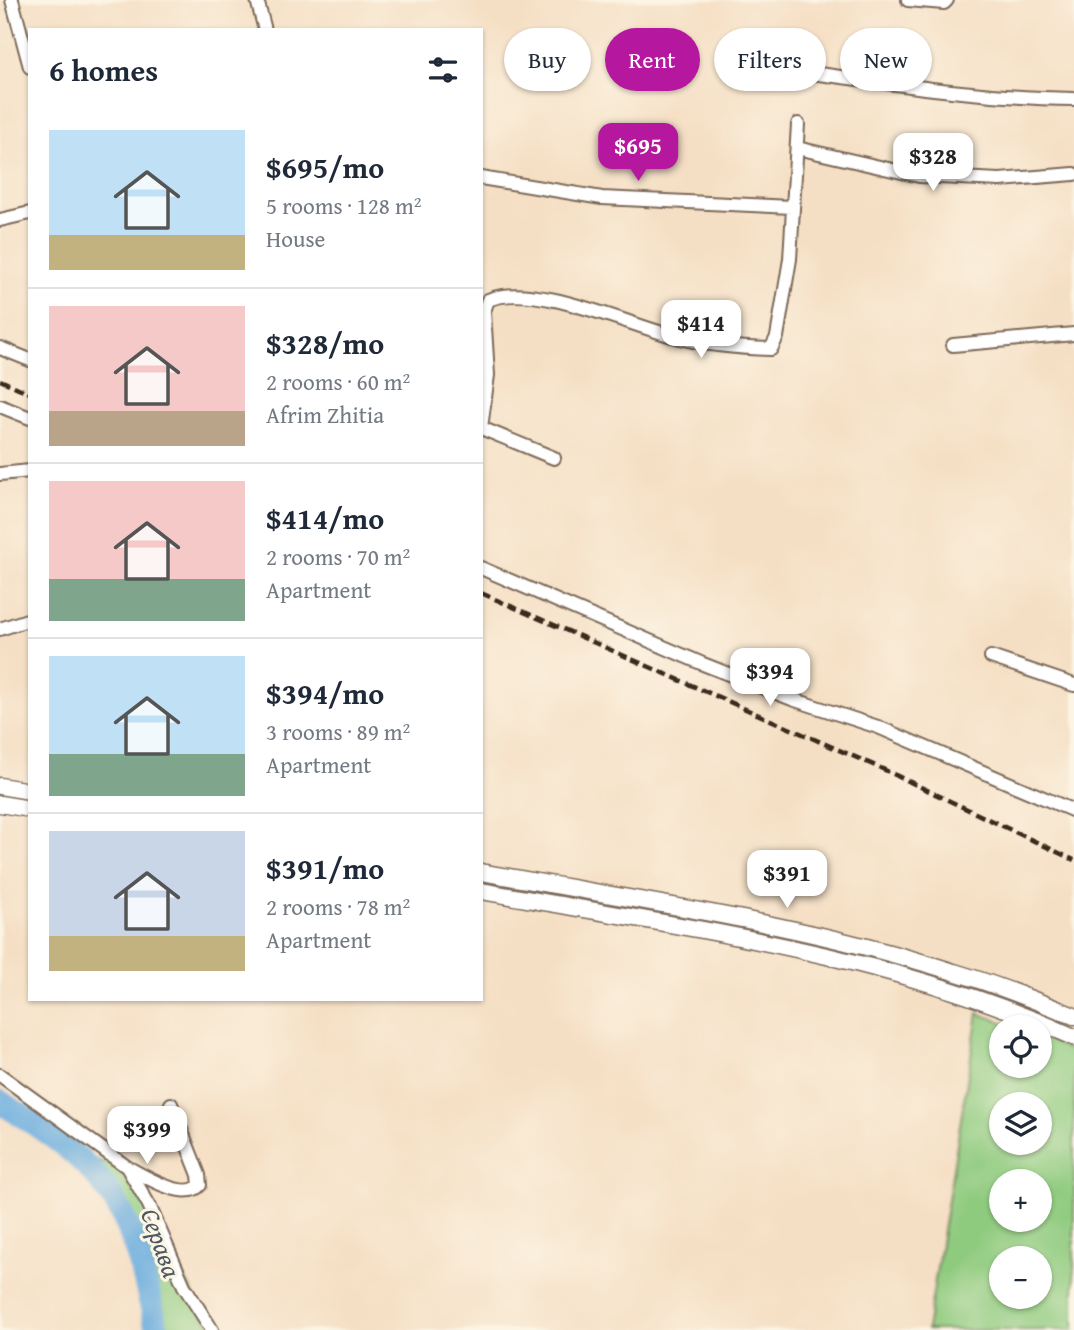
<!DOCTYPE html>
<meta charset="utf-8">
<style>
:root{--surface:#fff;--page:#f6f6f7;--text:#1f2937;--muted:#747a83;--line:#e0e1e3;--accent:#b5179e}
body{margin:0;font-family:"Gentium Book Plus",serif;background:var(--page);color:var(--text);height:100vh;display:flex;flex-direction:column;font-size:26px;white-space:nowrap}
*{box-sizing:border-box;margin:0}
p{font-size:23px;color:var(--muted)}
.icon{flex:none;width:38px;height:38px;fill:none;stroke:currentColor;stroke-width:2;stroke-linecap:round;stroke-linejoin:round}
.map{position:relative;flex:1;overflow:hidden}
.side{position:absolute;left:28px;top:28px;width:455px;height:973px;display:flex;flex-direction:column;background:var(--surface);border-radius:0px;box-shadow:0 2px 5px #0004}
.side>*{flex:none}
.banner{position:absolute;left:504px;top:28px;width:464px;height:63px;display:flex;gap:14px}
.fabs{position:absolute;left:989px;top:1015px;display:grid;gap:14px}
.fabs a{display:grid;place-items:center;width:63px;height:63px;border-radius:50%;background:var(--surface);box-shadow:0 2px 5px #0004;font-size:35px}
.price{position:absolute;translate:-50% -60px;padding:0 16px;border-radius:14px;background:#fff;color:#222;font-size:23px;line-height:46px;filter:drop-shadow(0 2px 4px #0008)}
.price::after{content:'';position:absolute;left:50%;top:42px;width:21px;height:16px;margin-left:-10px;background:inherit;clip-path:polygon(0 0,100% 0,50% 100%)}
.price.selected{background:var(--accent);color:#fff}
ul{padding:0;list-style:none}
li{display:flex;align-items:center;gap:21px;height:175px;padding:0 21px}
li+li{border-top:2px solid var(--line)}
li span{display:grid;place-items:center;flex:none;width:196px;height:140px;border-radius:0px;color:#555}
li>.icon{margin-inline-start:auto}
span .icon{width:84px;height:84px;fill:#fffc;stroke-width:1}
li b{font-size:30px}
h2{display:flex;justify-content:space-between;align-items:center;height:84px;padding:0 21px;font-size:30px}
.chip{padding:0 24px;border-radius:32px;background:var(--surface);box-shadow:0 2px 5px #0004;font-size:24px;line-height:63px}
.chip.selected{background:var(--accent);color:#fff}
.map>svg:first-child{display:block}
.green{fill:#8fcb7f;stroke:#657a4e;stroke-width:2;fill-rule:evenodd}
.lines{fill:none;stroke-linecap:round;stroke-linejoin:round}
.river{stroke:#69acde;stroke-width:24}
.minor-casing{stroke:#7c6958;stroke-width:16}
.tertiary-casing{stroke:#7c6958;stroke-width:19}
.minor{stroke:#fff;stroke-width:12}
.tertiary{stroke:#fff;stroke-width:16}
.rail{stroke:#3b2a1e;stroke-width:4.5;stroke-dasharray:10 5;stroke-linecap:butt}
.labels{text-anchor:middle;stroke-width:6;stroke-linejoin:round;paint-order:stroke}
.water-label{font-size:26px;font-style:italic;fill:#4b5861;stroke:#fcf5e5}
</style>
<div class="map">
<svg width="1074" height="1330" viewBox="0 0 1074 1330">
<rect width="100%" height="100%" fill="#fcf5e5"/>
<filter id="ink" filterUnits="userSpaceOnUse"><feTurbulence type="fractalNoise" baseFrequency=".0143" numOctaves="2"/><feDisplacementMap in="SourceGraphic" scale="14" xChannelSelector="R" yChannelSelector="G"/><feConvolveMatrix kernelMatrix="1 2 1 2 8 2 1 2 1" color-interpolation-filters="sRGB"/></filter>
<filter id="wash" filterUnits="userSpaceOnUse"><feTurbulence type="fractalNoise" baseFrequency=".00686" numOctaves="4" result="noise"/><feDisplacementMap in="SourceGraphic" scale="28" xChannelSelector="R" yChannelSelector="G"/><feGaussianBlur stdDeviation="1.57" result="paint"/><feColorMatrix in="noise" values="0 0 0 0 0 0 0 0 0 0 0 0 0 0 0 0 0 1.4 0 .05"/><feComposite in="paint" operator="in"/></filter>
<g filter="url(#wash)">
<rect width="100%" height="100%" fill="#f5dfc4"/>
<path class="green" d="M978,1013L1016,1027H1001V1066H1040V1036L1074,1052V1330H927ZM1001,1104H1040V1143H1001ZM1001,1181H1040V1220H1001ZM1001,1258H1040V1297H1001Z
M77,1156L127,1167L212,1330H157C146,1285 138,1236 112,1197C103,1182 89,1169 77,1156Z"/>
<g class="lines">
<path class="river" d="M0,1102C51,1133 105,1169 128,1227C141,1260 149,1296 157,1330"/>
</g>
</g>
<g filter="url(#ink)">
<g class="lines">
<defs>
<path id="minor" d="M12,0L30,67
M257,0L265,30
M908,0L944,3L947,0
M805,72C894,84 984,98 1074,99
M797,148L919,176L1000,180L1074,174
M481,178L602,198L792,207
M0,220L30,213
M953,345L1074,334
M0,348L30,360
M0,406L30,418
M481,428L488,375L484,311L488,300C534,280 632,327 680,338C710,346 739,348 771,349L777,337L790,259L798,124
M481,428L554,458
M0,474L30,471
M481,568L703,664L792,699L878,727L1074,811
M0,629L30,619
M991,657L1074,685
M0,1075L127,1167L149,1205L184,1286L212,1330
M131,1169C147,1178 186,1201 200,1185L199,1175L171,1104"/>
<path id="tertiary" d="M0,786L30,791
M0,804L30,809
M481,872C639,901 801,923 954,972C995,984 1035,1000 1074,1016
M481,891C681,927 887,953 1074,1037"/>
</defs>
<use href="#minor" class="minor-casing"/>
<use href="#tertiary" class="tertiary-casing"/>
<use href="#minor" class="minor"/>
<use href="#tertiary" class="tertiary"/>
<path class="rail" d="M0,380L30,393
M481,593L887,771L1074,860"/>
</g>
</g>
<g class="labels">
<g class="water-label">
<text transform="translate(161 1243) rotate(70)" y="9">Серава</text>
</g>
</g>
</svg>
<div class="fabs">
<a><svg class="icon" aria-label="locate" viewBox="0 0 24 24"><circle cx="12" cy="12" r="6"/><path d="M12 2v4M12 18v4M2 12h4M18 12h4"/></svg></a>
<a><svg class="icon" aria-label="layers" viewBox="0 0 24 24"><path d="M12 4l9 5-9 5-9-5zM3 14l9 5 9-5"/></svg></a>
<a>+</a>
<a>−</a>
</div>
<b class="price selected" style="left:638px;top:183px">$695</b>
<b class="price" style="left:933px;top:193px">$328</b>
<b class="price" style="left:701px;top:360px">$414</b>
<b class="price" style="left:770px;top:708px">$394</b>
<b class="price" style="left:787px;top:910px">$391</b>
<b class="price" style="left:147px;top:1166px">$399</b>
<div class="banner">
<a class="chip">Buy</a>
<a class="chip selected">Rent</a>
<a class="chip">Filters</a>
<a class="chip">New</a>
</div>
<section class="side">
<h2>6 homes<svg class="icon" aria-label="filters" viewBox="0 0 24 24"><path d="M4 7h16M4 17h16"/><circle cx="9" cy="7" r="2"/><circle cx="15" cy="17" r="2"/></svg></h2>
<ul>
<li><span style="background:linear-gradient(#bfe0f5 75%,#c2b280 0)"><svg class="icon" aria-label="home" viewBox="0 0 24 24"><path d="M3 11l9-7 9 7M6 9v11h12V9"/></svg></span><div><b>$695/mo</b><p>5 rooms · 128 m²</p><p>House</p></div></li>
<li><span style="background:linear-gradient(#f6c9c9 75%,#b9a48a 0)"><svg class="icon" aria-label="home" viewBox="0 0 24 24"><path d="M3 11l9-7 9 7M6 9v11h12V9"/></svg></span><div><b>$328/mo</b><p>2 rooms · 60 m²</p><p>Afrim Zhitia</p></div></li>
<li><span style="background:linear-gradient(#f6c9c9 70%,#7fa58c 0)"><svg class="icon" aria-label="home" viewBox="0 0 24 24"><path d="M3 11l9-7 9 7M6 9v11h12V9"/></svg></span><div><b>$414/mo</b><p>2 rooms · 70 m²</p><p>Apartment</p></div></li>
<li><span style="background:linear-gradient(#bfe0f5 70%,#7fa58c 0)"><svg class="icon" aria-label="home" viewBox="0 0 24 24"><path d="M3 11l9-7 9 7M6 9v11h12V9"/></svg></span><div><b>$394/mo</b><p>3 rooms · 89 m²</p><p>Apartment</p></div></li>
<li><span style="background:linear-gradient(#c9d6e8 75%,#c2b280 0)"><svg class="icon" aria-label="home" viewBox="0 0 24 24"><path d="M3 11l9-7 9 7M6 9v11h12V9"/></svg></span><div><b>$391/mo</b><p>2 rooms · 78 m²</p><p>Apartment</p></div></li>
</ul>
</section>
</div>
